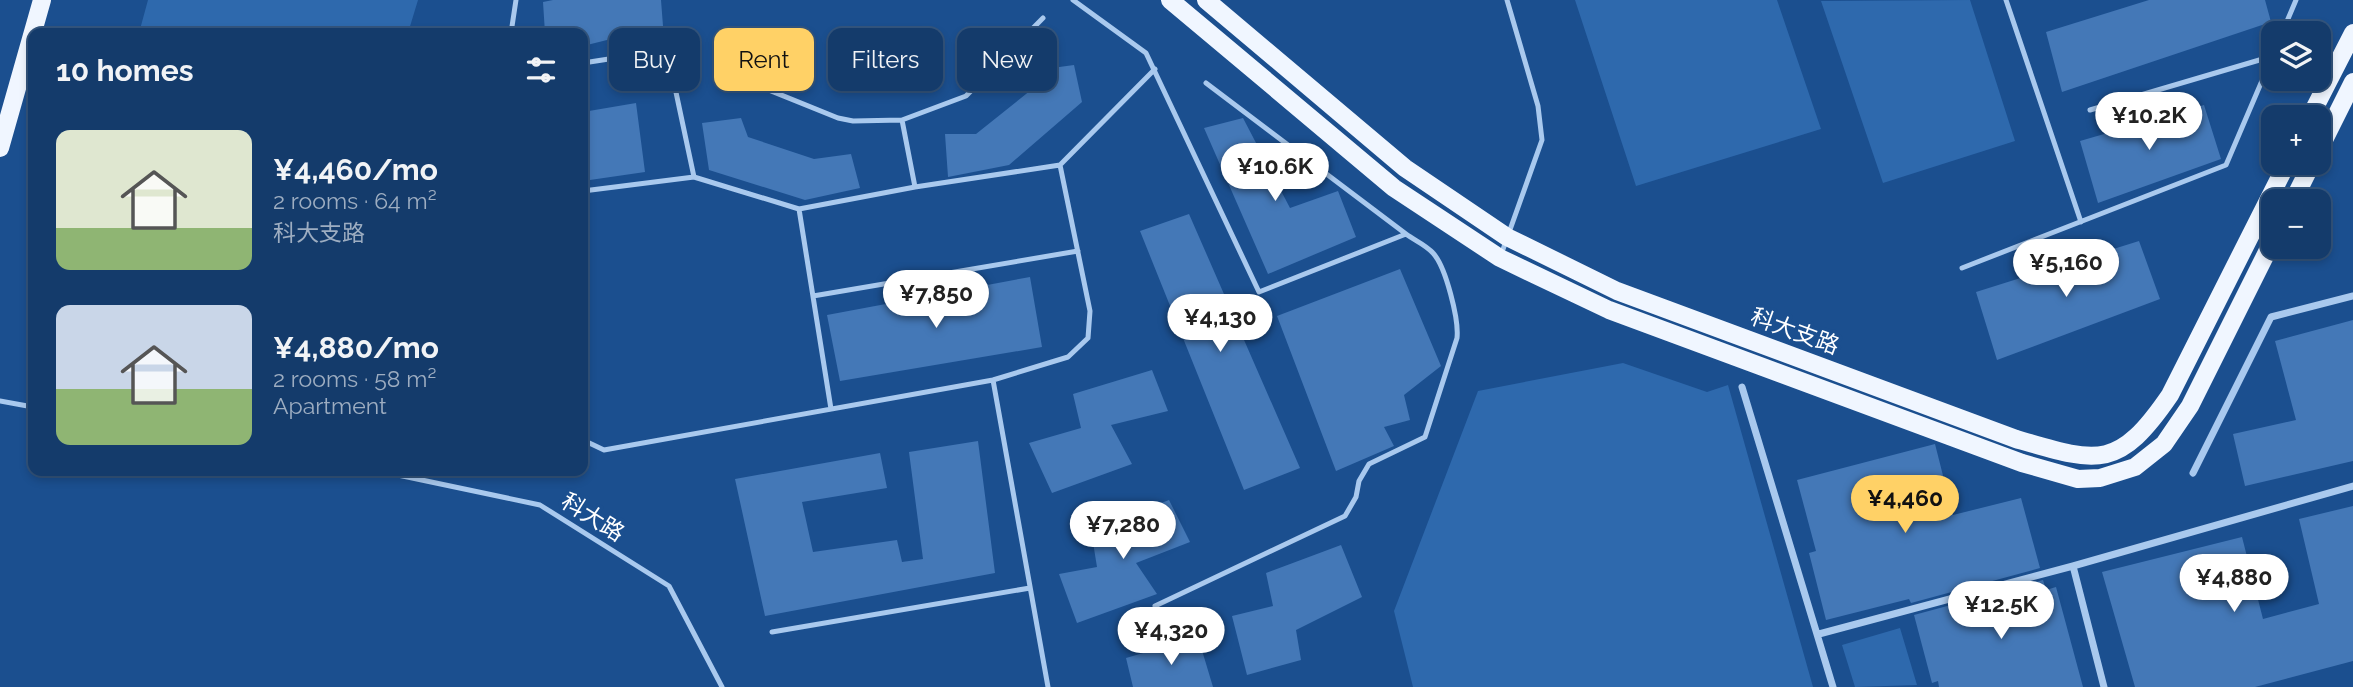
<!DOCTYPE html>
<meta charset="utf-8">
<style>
:root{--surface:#143b6b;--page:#214673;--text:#f1f3f6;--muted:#9dadc1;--line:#33557e;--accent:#ffd166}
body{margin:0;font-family:Raleway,"Noto Sans SC",sans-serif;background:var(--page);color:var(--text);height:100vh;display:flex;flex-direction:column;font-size:26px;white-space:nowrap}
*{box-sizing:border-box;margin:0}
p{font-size:23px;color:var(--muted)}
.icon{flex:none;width:38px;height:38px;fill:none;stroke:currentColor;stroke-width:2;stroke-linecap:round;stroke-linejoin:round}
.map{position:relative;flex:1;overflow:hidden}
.details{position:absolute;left:28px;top:28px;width:560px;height:448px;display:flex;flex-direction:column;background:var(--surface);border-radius:14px;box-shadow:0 4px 10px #0003,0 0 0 2px var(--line)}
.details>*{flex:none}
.banner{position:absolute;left:609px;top:28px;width:665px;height:63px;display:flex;gap:14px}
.controls{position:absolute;left:2261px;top:21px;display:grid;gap:14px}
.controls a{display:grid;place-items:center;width:70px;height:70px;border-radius:14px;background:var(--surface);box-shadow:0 4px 10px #0003,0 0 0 2px var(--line);font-size:35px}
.price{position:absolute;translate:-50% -60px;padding:0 16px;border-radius:24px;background:#fff;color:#222;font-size:23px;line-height:46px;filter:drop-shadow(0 2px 4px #0008)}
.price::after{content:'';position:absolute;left:50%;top:42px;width:21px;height:16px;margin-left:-10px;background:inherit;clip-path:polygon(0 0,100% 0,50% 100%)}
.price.active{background:var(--accent);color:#111}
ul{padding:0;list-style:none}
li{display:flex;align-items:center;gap:21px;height:175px;padding:0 28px}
li span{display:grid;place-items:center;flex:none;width:196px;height:140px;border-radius:14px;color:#555}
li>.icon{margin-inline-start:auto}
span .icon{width:84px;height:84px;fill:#fffc;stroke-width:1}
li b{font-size:30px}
h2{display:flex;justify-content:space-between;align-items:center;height:84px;padding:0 28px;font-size:30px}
.chip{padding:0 24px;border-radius:14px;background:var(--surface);box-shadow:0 4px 10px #0003,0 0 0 2px var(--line);font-size:24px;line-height:63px}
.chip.active{background:var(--accent);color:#111}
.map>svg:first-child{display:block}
.green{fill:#2e69ad}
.building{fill:#4478b7}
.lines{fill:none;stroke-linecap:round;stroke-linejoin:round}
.service{stroke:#a9c9ee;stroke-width:5}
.minor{stroke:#a9c9ee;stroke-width:7}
.primary{stroke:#f0f6ff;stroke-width:18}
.labels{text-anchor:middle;stroke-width:7;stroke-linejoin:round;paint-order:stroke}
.street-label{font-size:23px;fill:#fff;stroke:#1b4f8f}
</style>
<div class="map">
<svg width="2353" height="687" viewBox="0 0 2353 687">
<rect width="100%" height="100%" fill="#1b4f8f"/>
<path class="green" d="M148,0H418L408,33H139Z
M1575,0H1777L1821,129L1636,186Z
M1970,0L2015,141L1883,183L1821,1Z
M1623,363L1707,392L1728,385L1813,687H1413L1394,611L1478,391Z
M1900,628L1917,685L1855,687L1842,645Z"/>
<path class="building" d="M553,0H661L663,26L583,46V33H545L543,2Z
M2149,0H2265L2271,22L2062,92L2046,32Z
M1074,65L1082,102L1009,165L948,177L945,134H976L1031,90L1030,71Z
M636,103L645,172L583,181V112Z
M2204,105L2221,159L2098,203L2080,141Z
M741,118L748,137L814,159L851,154L860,188L805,200L709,170L702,123Z
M1243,118L1290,208L1338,191L1356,237L1268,274L1204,128Z
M1189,214L1300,468L1244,490L1140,231Z
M2139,241L2160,299L1997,360L1976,292Z
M1400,269L1441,366L1404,395L1410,420L1384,427L1394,446L1336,471L1277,316Z
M1030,277L1042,347L840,381L827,315Z
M2353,320V461L2245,486L2233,434L2296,420L2275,341Z
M1152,370L1168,411L1111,425L1132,464L1052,493L1029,443L1081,428L1073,394Z
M978,441L995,573L765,616L735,479L880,453L887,488L802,502L813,552L897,540L902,562L923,559L909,452Z
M1935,444L1953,515L2021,498L2040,568L1911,603L1909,599L1826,620L1809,553L1816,551L1797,480Z
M1169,500L1190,542L1136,563L1157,594L1077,623L1059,574L1097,567L1091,530Z
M2353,506V661L2255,687H2135L2102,572L2242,537L2263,619L2319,604L2299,519Z
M1341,545L1362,597L1296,630L1301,660L1247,675L1232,616L1273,606L1266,573Z
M2043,580L2046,590L2056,587L2083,687H1939L1938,681L1932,683L1914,615Z
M1198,637L1213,687H1133L1126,658Z"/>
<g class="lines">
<path class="service" d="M1073,0L1146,53L1259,292L1406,234L1206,83
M2006,0L2081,222
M511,33L516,0
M2282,33L2296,0
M583,63L667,50L694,177
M759,86L838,118L853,121L902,120
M2090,110L2273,56
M915,187L902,120L966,96L1043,18
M583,191L694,177L799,209L915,187L1060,165
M799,209L831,409
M1501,255L1542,140L1538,106L1507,0
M1962,268L2226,165L2273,55
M813,296L1078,251
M993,380L1048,687
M0,401L33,407
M583,440L604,450L993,380L1068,357L1088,338L1090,311L1060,165L1155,69
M379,471L540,505L669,586L722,687
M1155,606L1345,516L1356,497L1359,481L1369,464L1425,437L1457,338C1459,320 1446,267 1433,253C1426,245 1414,240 1406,234
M772,632L1030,588"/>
<path class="minor" d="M1742,387L1833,687
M2193,473L2271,317L2353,296
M2073,566L2104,687
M1819,634L2073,566L2353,486"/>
<path class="primary" d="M1170,0L1394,188L1500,258L1609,310L2022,463L2078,479L2100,478L2135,467L2164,444L2190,406L2273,240
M1206,0L1405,168L1507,237L1617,291L2016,439C2098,463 2118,471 2170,395L2287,163
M2310,117L2353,33
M0,148L42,0
M2319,150L2353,82
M2293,201L2312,163"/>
</g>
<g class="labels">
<g class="street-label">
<text transform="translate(1795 331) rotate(20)" y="8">科大支路</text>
<text transform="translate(593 517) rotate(32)" y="8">科大路</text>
</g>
</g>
</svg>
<div class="controls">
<a><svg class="icon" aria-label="layers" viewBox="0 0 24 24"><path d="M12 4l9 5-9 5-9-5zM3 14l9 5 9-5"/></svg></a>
<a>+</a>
<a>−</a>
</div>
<b class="price" style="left:2149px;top:152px">¥10.2K</b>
<b class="price" style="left:1275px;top:203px">¥10.6K</b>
<b class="price" style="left:2066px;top:299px">¥5,160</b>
<b class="price" style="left:936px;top:330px">¥7,850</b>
<b class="price" style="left:1220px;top:354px">¥4,130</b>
<b class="price active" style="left:1905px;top:535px">¥4,460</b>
<b class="price" style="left:1123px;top:561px">¥7,280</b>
<b class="price" style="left:2234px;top:614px">¥4,880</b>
<b class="price" style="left:2001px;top:641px">¥12.5K</b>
<b class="price" style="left:1171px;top:667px">¥4,320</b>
<div class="banner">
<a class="chip">Buy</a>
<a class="chip active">Rent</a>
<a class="chip">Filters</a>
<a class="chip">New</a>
</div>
<section class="details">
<h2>10 homes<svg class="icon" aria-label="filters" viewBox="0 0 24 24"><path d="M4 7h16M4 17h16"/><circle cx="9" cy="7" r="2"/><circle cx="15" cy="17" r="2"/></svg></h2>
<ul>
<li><span style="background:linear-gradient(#dfe7d0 70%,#8fb573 0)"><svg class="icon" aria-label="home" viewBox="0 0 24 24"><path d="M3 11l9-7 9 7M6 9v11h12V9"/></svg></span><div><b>¥4,460/mo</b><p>2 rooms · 64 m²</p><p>科大支路</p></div></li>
<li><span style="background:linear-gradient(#c9d6e8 60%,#8fb573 0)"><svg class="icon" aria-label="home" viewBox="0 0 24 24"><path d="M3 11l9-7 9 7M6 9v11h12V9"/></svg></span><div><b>¥4,880/mo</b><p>2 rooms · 58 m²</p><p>Apartment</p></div></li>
</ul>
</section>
</div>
